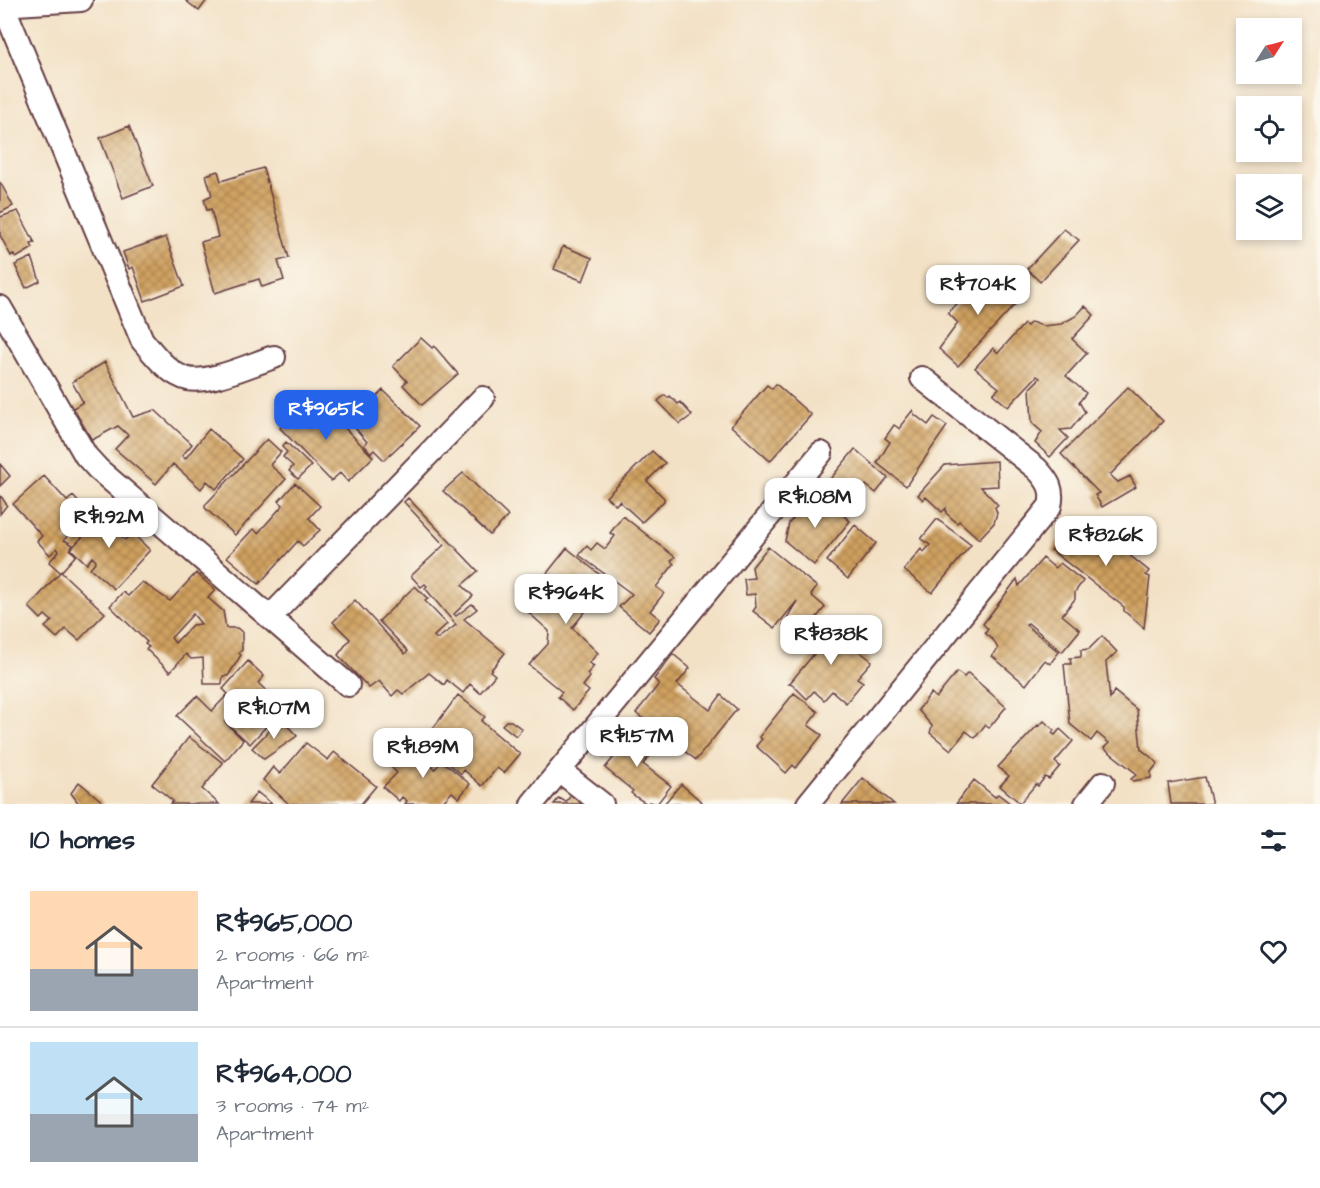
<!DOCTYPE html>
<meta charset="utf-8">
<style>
:root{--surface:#fff;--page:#f2f2f3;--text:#1f2937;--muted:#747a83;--line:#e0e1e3;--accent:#2563eb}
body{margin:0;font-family:"Architects Daughter",sans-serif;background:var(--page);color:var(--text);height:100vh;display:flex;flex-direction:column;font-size:22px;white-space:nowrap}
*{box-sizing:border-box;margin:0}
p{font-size:20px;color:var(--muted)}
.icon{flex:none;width:33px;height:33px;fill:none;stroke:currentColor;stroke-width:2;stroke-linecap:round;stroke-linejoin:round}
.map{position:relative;height:804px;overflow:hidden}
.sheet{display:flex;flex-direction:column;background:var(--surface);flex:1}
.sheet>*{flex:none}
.needle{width:39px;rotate:54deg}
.fabs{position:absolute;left:1236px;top:18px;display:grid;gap:12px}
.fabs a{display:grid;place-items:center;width:66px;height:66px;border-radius:0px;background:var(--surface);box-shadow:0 3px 9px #0003;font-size:30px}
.price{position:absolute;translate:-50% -51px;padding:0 14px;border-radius:12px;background:#fff;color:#222;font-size:20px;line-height:39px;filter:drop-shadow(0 2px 3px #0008)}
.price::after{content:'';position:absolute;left:50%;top:36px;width:18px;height:14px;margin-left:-9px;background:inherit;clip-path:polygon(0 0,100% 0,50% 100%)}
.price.selected{background:var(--accent);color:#fff}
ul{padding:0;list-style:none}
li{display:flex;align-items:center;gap:18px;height:150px;padding:0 30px}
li+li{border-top:2px solid var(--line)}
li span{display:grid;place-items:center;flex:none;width:168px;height:120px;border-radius:0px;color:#555}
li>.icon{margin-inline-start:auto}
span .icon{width:72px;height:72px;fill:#fffc;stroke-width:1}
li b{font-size:26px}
h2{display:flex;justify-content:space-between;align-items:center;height:72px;padding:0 30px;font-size:26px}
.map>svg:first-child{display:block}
.building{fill:url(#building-cross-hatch);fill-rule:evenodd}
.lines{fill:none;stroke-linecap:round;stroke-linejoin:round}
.street-casing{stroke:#633c42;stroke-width:26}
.street{stroke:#fff;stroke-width:22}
</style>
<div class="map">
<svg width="1320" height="804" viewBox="0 0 1320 804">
<defs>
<pattern id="building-cross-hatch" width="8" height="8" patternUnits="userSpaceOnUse" patternTransform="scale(1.5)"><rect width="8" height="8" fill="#cfa05e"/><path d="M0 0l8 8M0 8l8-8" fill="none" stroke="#aa824e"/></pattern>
</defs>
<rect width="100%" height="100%" fill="#fbf7ec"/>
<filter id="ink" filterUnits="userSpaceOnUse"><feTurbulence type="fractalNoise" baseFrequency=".0167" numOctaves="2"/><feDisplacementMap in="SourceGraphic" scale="12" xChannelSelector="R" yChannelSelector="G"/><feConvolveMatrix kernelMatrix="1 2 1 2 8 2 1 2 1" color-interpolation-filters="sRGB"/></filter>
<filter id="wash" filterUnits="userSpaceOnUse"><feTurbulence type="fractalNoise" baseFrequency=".008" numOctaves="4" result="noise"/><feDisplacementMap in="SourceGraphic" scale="24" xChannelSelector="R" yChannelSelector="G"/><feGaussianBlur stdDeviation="1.35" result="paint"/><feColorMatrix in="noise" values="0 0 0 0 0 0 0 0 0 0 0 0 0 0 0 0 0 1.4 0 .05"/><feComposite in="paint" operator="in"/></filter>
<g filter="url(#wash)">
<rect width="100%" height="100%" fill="#f3e1c6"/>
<g id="blocks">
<path class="building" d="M185,0H207L199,11Z
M129,126L153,186L123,198L100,138Z
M263,168L289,258L278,261L284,280L262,287L259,279L215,293L201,242L218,237L211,209L207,210L204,199L212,195L206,175L218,171L221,181Z
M0,182L13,206L0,213Z
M18,211L35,243L31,244L33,248L16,258L13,254L11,256L0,235V217Z
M1064,229L1079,240L1040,282L1027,269Z
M166,237L184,286L145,301L133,267L129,269L123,252Z
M563,246L592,258L583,281L554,269Z
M32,257L40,281L26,288L15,265Z
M990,270L1021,298L958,366L939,349L958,323L948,313Z
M1085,306L1094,315L1072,339L1087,353L1066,376L1086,393L1079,402L1085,412L1071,429L1060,430L1068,438L1050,457L1035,443L1042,432L1032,423L1030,388L1040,378L1037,376L1008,407L993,394L999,388L975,368L993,348L998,353L1024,324L1027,326L1031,322L1043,326L1061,324L1076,316Z
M421,338L432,348L434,346L458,374L422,405L403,385L407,381L393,366Z
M105,362L133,417L155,410L192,444L182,456L185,459L209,429L243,459L216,489L207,481L201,489L173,464L156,484L115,449L128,435L118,426L92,440L73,408L83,402L72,382Z
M776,384L811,415L770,461L731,426L767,385L772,389Z
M1128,387L1163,421L1110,475L1118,482L1130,476L1136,487L1102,507L1095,495L1099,493L1061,454Z
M383,390L420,426L384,460L374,450L371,453L364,445L367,442L346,417L366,398L371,402Z
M313,395L373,457L348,482L340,473L331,481L280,428Z
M665,395L668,398L670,396L678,404L680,402L692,415L680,424L658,401Z
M913,410L914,414L928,425L934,417L947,426L906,486L877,463L890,442L885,438L894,425L900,429L901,425Z
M267,439L281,452L270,465L286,479L235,535L205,508V505Z
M286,442L311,466L298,479L289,471L293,466L283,457L287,452L282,447Z
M855,449L888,478L876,493L866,485L846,509L822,489Z
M652,451L665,463L647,481L664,498V501L642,522L619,501L616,505L606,497Z
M997,461L998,486L981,487L998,505L995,507L997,513L994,523L979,539L959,521L957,523L946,513V508L942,512L926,497L923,500L918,495L945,465Z
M0,464L10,476L0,486Z
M463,473L508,516L490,535L443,491Z
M44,476L67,501L73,496L88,513L64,540L73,545L70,550L76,555L61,572L105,613L79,640L66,629L57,638L45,627L52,621L45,615L41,619L29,607L60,572L49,562L59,551L57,548L50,555L37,541L42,536L13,504Z
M295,483L320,506L309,518L320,530L303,546L298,541L259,584L227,557L253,529L258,533L283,505L279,501Z
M0,495L7,505L0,514Z
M821,497L850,521L814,565L785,541L789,523L801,509Z
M408,498L478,571L462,585L473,596L454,614L456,616L472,604L477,609L464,619L505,653L490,671L495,675L480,693L470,684L463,693L447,680L444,685L429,673L403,694L398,690L392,696L379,681L369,688L338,655L350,639L333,622L355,600L405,654L408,651L379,621L415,586L428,599L425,601L447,624L434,636L437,639L456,625L425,588L427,586L425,584L421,587L411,576L444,545L404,502Z
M98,507L116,524L112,528L125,540L132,533L150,550L114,589L90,568L96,561L92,557L87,564L71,549L86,533L80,527Z
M623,516L675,557L671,561L674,564L656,587L664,593L650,611L660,619L649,632L619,607L632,594L579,555L587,546L591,550L597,543L605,549L615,536L610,533Z
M1076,518L1094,530L1096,528L1149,571L1146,575L1150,577L1144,628L1124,611V607L1051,550Z
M937,519L971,545L932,593L904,570L921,549L924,552L930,545L921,539Z
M855,525L876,543L848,579L827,561Z
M768,547L817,587L811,595L825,607L800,639L783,625L797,601L775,628L753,611L756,607L755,594L746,595L744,579L754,578L752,567Z
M567,548L609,582L572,628L598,653L589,663L594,666L587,674L590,677L583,686L589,691L573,710L558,697L562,692L529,665L548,644L549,631L529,613L539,601L532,592Z
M1043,558L1055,568L1060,563L1083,581L1075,592V599L1062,615L1080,630L1062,652L1028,623L1026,625L1059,652L1050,664L1045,660L1026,685L992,656L998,649L994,641L985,633L988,629L983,624L1017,579L1019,586Z
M196,573L215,590L208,598L223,611L226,628H237L242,632V650L239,653L241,655L228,676H223L222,684H204L203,658L191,659L186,654L170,672L146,649L149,647L145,644L147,642L110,606L123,592L128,596L142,582L170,601ZM193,614L201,624L192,625L175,643L171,638Z
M821,622L872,661L857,678L863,682L846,703L832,691L824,700L814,691L807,699L792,684H789L814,654L802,644Z
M1102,636L1117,652L1106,662L1110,699L1114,691L1137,710L1141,749L1158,763L1151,772V778L1133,781L1131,779L1137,774L1104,748L1109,743L1097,733L1091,741L1070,724L1064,664H1071L1070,658L1081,657V650L1089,649Z
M673,654L690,668L677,684L710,710L721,695L737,709L696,760L636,713L659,684L654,679Z
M248,661L264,676L258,683L284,707L250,744L224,721L243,740L225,761L177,716L197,696L212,711L228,694L223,689Z
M957,672L964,677L968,673L1006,707L989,728L985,725L975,738L966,731L951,750L930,733L932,726L918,710L931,693L936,698Z
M794,693L818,712L808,725L822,735L796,768L793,765L786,773L756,746L762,739L759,737Z
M458,695L485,717L481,721L520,754L504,773L497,768L482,786L464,770L461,774L432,749L434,747L425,739ZM465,732L470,736L463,744L458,740Z
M281,719L297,736L264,759L252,748Z
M506,721H511L522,729L516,736L502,725Z
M1044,721L1054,730L1052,733L1055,735L1060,729L1073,741L1055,762L1060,766L1049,779L1045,777L1038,786L1036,784L1020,803L1000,786L1009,776L998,767L1038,725L1039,726Z
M629,727L656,749L643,764L671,786L657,804L649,802L647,804L636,797L631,793L633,791L605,768L619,751L614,746Z
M189,737L223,763L202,789L219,804H170L173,801L152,784Z
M410,741L430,758L427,762L435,769L442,761L470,784L459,798L452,792L441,804H405L407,801L402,797L399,801L383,787L397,773L390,766Z
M306,743L328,760L334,752L376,786L361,804H289L263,780L273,767L280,774Z
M1205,777L1212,804H1171L1168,783Z
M863,778L894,804H842Z
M974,780L995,797L998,794L1011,804H956Z
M79,782L105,804H79L71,793Z
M681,784L704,804H664Z
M574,791L589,804H554L559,798L566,802Z
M257,792L272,804H248Z"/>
</g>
</g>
<g filter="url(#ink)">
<use href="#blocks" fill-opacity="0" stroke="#633c42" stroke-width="1.5"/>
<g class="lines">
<defs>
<path id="street" d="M0,5L81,0
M3,5L142,340C154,354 169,375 188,379C209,384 252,364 274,357
M0,307L86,456L98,469L348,685
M270,617L483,398
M560,771L602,804
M532,804L821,453
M808,804L1050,506C1054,489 1048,481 1037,469L922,378
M1086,804L1103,783"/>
</defs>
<use href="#street" class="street-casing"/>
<use href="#street" class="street"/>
</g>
</g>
</svg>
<div class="fabs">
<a><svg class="needle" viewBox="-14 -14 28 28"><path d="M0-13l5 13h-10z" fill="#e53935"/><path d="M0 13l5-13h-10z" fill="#747a83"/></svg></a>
<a><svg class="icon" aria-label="locate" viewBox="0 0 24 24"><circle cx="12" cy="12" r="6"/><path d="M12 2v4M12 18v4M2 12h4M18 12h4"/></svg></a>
<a><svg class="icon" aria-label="layers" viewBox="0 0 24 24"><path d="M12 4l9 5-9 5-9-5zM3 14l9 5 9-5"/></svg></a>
</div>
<b class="price" style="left:978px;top:316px">R$704K</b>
<b class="price selected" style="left:326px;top:441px">R$965K</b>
<b class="price" style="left:815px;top:529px">R$1.08M</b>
<b class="price" style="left:109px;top:549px">R$1.92M</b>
<b class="price" style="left:1106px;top:567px">R$826K</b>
<b class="price" style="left:566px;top:625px">R$964K</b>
<b class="price" style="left:831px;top:666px">R$838K</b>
<b class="price" style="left:274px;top:740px">R$1.07M</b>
<b class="price" style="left:637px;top:768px">R$1.57M</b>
<b class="price" style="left:423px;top:779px">R$1.89M</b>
</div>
<section class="sheet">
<h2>10 homes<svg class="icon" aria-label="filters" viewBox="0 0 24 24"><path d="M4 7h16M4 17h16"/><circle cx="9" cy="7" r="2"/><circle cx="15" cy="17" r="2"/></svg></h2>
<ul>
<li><span style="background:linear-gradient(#ffd9b3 65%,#9aa5b1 0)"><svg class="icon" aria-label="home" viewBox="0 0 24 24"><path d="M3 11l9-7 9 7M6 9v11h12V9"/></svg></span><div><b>R$965,000</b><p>2 rooms · 66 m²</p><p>Apartment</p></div><svg class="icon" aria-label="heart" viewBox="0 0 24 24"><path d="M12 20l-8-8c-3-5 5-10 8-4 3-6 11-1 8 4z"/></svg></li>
<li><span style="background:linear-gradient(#bfe0f5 60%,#9aa5b1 0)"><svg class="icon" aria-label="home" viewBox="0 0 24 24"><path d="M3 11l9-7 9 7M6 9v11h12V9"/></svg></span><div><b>R$964,000</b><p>3 rooms · 74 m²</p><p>Apartment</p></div><svg class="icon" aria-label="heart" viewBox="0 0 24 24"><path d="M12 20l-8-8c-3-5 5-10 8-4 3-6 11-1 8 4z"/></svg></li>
</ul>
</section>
